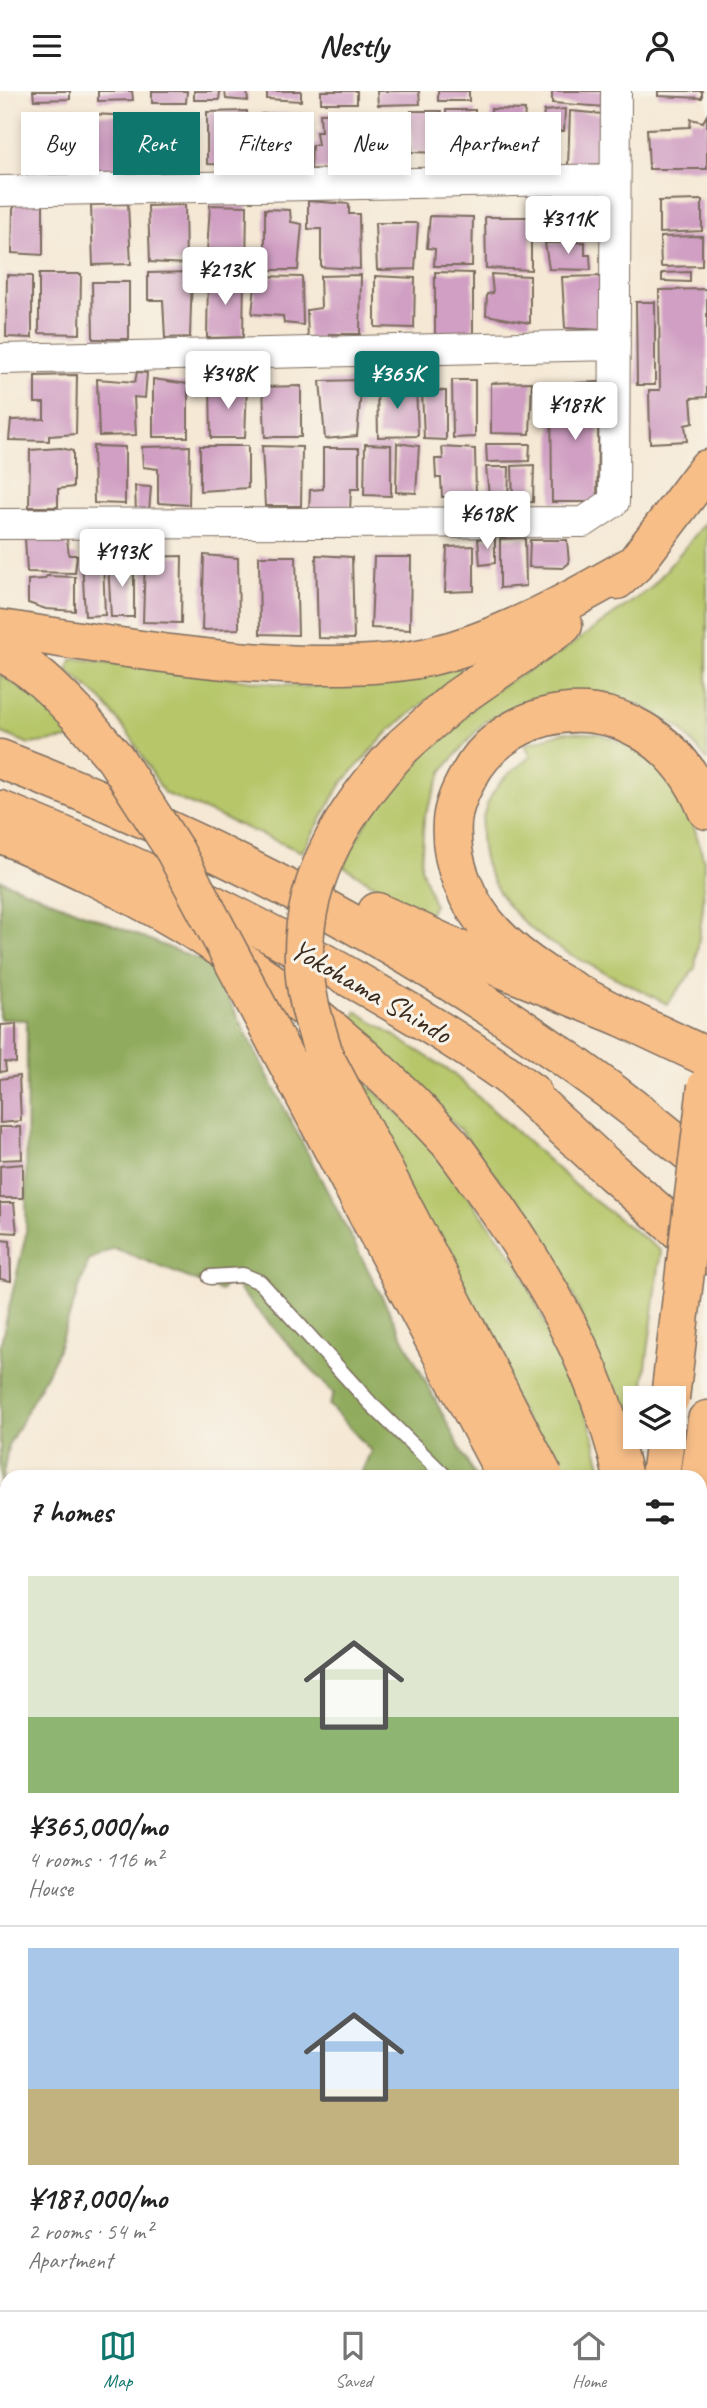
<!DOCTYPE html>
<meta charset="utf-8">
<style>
:root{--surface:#fff;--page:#f6f6f6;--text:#222;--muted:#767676;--line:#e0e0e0;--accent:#0f766e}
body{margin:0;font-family:Caveat,sans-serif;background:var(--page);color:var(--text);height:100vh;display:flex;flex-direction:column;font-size:26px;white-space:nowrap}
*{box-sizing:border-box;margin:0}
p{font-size:23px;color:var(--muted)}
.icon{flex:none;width:38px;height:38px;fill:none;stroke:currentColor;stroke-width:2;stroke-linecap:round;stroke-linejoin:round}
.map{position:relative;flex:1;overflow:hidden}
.details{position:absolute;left:0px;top:1379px;width:707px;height:840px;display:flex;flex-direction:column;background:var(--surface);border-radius:21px 21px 0 0;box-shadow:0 4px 10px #0003}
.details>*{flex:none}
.guide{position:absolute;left:21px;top:21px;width:665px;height:63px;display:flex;gap:14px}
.tools{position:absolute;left:623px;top:1295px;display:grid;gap:14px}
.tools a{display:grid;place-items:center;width:63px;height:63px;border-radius:0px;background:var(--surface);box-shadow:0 4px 10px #0003;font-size:35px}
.price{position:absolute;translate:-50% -60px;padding:0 16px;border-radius:7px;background:#fff;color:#222;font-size:23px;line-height:46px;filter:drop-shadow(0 2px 4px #0008)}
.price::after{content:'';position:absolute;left:50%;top:42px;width:21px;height:16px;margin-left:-10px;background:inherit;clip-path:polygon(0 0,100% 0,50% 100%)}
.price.active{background:var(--accent);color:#fff}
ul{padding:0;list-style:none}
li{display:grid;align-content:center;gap:14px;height:371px;padding:0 28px}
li+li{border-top:2px solid var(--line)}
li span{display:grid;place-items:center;height:217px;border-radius:0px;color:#555}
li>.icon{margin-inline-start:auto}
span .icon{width:126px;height:126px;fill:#fffc;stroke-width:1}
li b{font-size:30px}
h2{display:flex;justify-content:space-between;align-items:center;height:84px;padding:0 28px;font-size:30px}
.tag{padding:0 24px;border-radius:0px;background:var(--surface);box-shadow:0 4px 10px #0003;font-size:24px;line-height:63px}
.tag.active{background:var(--accent);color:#fff}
header{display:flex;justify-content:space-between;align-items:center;height:91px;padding:0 28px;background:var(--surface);font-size:32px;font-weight:700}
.menu{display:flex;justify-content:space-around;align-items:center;height:98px;border-top:2px solid var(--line);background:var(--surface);font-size:19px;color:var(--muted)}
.menu a{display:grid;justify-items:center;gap:4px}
.menu .active{color:var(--accent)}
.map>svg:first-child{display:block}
.green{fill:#b6c669;stroke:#787844;stroke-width:2}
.forest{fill:#90ab5d;stroke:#666a3e;stroke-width:2}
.building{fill:#d09fc3}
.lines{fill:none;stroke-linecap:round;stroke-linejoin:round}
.minor-tunnel{stroke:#d0c2b0;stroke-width:30;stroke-dasharray:30 15;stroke-linecap:butt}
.service-casing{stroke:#7c6c5e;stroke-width:17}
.minor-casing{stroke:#7c6c5e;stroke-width:32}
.trunk-casing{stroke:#7c6c5e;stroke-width:41}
.motorway-casing{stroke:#7c6c5e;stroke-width:41}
.service{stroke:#fff;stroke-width:14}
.minor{stroke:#fff;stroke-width:30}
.trunk{stroke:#f7be88;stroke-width:38}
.motorway{stroke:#f7be88;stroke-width:38}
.motorway-bridge-casing{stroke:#7c6c5e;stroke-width:41;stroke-linecap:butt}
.motorway-bridge{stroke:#f7be88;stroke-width:38}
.labels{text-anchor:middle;stroke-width:6;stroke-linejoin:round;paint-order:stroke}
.street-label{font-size:30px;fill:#3b2a1e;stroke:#f7f3e8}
</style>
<header><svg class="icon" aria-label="menu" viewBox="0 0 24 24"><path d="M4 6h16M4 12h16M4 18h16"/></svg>Nestly<svg class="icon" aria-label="person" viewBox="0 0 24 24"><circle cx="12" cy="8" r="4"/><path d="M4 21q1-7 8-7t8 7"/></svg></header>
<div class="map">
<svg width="707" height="2219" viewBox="0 0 707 2219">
<rect width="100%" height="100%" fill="#f7f3e8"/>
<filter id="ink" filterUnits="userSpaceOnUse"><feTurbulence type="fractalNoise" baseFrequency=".0143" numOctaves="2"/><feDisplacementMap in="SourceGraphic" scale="14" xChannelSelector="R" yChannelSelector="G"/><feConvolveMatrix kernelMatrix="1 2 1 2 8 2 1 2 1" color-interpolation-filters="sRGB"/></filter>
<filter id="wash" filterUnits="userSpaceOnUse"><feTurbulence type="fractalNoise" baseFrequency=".00686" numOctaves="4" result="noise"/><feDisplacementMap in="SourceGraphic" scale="28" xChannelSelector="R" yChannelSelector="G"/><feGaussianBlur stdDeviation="1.57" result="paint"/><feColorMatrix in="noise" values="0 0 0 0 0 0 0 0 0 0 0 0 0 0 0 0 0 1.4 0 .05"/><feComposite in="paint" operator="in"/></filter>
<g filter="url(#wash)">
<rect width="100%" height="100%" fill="#f5e8d4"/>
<path class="green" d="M707,430V669L681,638L640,614L587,602L531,608L485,630L443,679L424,727L421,776L434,814L428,825L344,776L357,747L382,706L411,673L493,599L554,566L651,497Z
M72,567L302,596L380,589L459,575L462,581L389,640L342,692L302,761L164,702L132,648L102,609L67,579Z
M0,583L47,615L77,647L29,653L0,641Z
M565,641L600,643L639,659L667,684L691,726L704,769L703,817L695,877L667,913C628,892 586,874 549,851C497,818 456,749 499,693C507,682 521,674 531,665L525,653Z
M356,920L451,981L583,1101L661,1160L642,1307H635V1340L625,1343L573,1204L524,1121L460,1039L353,931Z
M335,963L422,1045L518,1172L590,1333L604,1386H555Z
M363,2212H488L487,2219H364Z"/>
<path class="forest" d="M0,789L210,873L475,1386H367L362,1380L371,1360L329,1314L334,1303L229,1188L221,1200L114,1157L89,1169L54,1269L8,1355L0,1403V1256L26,1143L27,929L0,928Z
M0,1456L7,1541H0Z"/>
<g id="blocks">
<path class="building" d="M33,0H70V8L34,9Z
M98,0H132L133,9L98,10Z
M152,0H187L186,12H152Z
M194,0H220L219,9H194Z
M225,0H247L248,10L226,8Z
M267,0H301V10L267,8Z
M321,0H357V12H321Z
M377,0H419L420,13L378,14Z
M438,0H469V10H438Z
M552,0H605V16L552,12Z
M658,0H702V7L658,5Z
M491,18L525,19L523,42H531L532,72H492Z
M565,18L564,40H542L544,20Z
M446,19H475V60L448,59Z
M247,20L246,74L207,73V21Z
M411,20H441V62L412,61Z
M570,20L603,23V73L568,75Z
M359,21L361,72H344L345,79L311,78L312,54H318L316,41H321L320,22Z
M302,22V69H262L261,23Z
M406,22V82L368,78L366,53H380L379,25Z
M91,23L134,25L133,76L121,77V84L80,85L83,64L93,61Z
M37,24L73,25L71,80L38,79Z
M707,24V78H649L647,38L690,36L691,28L703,31Z
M177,32V83L145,79L143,33Z
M20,108L43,111V164L12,162L13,118Z
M702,109V140L659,142V110Z
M308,110L349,113V123H359L360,178L321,176V138H308Z
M128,113L131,173L93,174L91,114Z
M567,113L568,147L541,148L540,129H548L547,114Z
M573,113L594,114L597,125H605L604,146L573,145Z
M185,114L186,173L150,171L148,115Z
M210,114L247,115L246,176L206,177Z
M265,118L290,119L291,131L302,133L298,179H265Z
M430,125L473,126L472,175H434L435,158L427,157Z
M485,126H531V179L486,177Z
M375,132H418L415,178L377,179Z
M702,145V175L661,176L660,146Z
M585,151V164H590L591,179L549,178L545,152Z
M192,181L190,246L165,247L163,209H148V182Z
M435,181L473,182V248L435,246Z
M690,181V191L662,190V182Z
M39,183H81L80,243L39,242Z
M491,183L530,185V232L486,224L487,203L493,202Z
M7,184L32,185V247L6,246Z
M244,184L243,246L207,247L208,185Z
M361,184L360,243H329L328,251L308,250L307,219L321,217L320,185Z
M256,185L302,186L303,234L284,232L283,225L252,223Z
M375,185L415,187L414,237L375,236Z
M605,185L604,239L565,237L562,186Z
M92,191H129V248H93Z
M707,198V306L691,307L693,332L685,334L687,350L650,352L649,299H660L659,199Z
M636,211H655V294H637Z
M137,281L147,282L145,307L134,306L136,344L99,345L97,288L135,291Z
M77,284L76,343L49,345V350L9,349L11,329L44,328V312H35V285Z
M153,288L188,293V346H153Z
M362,289L357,345L325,348L320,290Z
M452,289H475V346L453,347Z
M532,291L530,343L491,342V292Z
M599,291L597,411H552L551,293Z
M247,294L245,347H211L210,295Z
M377,294H416L418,345L378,346Z
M301,295V346H265L263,296Z
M422,299L446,300V349L424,348Z
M397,352L419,355L416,402L396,401Z
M365,353L391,354V405L364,404Z
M486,353H530L529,370L487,371Z
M93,355L125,356V413L94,412Z
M190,355L189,414L158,412V378L143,376L142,356Z
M200,355H248V397L200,400Z
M262,355L302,356L301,415H265Z
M442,356L475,358L476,405L442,406L441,387H436L435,368H443Z
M61,357L73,360V396L58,398V416H29L30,359Z
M323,357H359V398H351L350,421L309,420L310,399L323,398Z
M534,374L533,411L513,412L512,375Z
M486,376H509L508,413L490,414Z
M135,395L151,396L149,421L136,422Z
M25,447L67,448L69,464H77L75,482L27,481Z
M478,447L495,448V472L480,474Z
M525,447L526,495L500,497V448Z
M530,449H567L569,472L563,477L529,476Z
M474,455V500L445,501L447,456Z
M204,464L238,467L239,538L202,539Z
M316,464L352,466L354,548L318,547Z
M182,465L181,532L143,531L145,466Z
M259,465H296L298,544L260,543Z
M374,466H411L410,539L371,537Z
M82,469L103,470L105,524L85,525Z
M108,471H134V526H111Z
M47,485L75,486V520L46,518L28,512V489L44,488Z
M16,933V972L5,971L6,980L0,981L1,934Z
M19,985L21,1030L0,1032V988Z
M0,1036H21L22,1068L0,1069Z
M23,1073V1107H0V1075Z
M0,1112H14L17,1142L0,1141Z
M0,1149L10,1150L11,1190L0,1188Z
M0,1683L7,1711V1723L0,1724Z
M7,1733V1775L0,1776V1734Z
M7,1784V1830L0,1831V1785Z
M7,1837V1886L0,1887V1838Z
M7,1899V1925L0,1926V1900Z
M102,2212H148L150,2217L136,2219H90L89,2214Z
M83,2215L84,2219H43V2217Z"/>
</g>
</g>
<g filter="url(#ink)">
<use href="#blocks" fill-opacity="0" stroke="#7c6c5e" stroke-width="2"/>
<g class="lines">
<path class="minor-tunnel" d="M700,1631H707"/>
<defs>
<path id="service" d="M210,1186L243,1184L260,1191L370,1312L446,1386"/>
<path id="minor" d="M0,100L615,88
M0,268L615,254
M0,433L584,431L614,411L616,0
M0,1657L7,1655
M0,1995L7,1994
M0,2151L7,2207
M168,2212L169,2219"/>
<path id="trunk" d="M0,668C256,766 496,901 707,1076
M0,719C128,769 251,829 370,898C425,930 480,963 532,1002
M377,821L479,868L622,926L707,966"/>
<path id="motorway" d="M617,489L635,473L707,378
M0,538C105,553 210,573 317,574C354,574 392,574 428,566C503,548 569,511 635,473
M0,561C32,575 57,602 81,627
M403,655L456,608L563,534
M0,742C61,769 122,797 180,831C279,890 371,966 449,1051C458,1062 466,1074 474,1085C495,1114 515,1143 533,1173C573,1238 607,1311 623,1386
M622,926C577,902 529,880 494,842C467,813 449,771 452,731C453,715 460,700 468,686C501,624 582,604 641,639C672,657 694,686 707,719
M505,982L612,1081L707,1164
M660,1386L665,1346
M699,1386L707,1329
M700,1667L707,1678
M700,1754L707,1767
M700,1856L707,1812
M542,2219L544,2212
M626,2219L628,2212"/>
</defs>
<use href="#service" class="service-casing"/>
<use href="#minor" class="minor-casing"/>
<use href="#trunk" class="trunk-casing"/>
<use href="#motorway" class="motorway-casing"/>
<use href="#service" class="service"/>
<use href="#minor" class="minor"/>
<use href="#trunk" class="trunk"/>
<use href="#motorway" class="motorway"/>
<defs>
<path id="motorway-bridge" d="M81,627L115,667L175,760L507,1386
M403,655C348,714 302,783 304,868C304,902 315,934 325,967L544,1386
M670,1307L707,995"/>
</defs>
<use href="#motorway-bridge" class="motorway-bridge-casing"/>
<use href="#motorway-bridge" class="motorway-bridge"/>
</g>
</g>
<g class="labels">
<g class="street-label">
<text transform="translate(371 900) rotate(30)" y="10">Yokohama Shindo</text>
</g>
</g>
</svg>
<div class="tools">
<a><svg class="icon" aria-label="layers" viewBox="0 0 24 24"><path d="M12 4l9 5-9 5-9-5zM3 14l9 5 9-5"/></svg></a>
</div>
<b class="price" style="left:568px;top:165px">¥311K</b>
<b class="price" style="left:225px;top:216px">¥213K</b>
<b class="price" style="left:228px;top:320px">¥348K</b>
<b class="price active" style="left:397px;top:320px">¥365K</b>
<b class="price" style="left:575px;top:351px">¥187K</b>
<b class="price" style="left:487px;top:460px">¥618K</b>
<b class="price" style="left:122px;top:498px">¥193K</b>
<div class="guide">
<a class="tag">Buy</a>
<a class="tag active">Rent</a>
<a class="tag">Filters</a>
<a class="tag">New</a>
<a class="tag">Apartment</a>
</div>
<section class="details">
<h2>7 homes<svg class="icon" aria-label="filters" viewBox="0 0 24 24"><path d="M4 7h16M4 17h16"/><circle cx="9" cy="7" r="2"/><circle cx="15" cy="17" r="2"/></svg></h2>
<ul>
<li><span style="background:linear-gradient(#dfe7d0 65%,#8fb573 0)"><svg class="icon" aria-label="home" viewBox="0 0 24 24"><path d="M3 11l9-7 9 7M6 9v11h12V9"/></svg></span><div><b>¥365,000/mo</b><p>4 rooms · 116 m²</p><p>House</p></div></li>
<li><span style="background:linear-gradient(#a9c7e8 65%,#c2b280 0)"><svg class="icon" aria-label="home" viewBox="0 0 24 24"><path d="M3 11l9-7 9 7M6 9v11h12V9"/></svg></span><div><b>¥187,000/mo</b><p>2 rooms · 54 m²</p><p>Apartment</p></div></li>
</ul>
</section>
</div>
<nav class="menu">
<a class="active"><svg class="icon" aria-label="map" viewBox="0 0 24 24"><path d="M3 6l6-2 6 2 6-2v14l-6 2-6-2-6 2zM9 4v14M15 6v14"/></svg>Map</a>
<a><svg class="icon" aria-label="saved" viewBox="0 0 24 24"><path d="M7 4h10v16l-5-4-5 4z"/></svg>Saved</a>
<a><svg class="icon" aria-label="home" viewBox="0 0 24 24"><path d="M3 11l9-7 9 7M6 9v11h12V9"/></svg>Home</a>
</nav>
